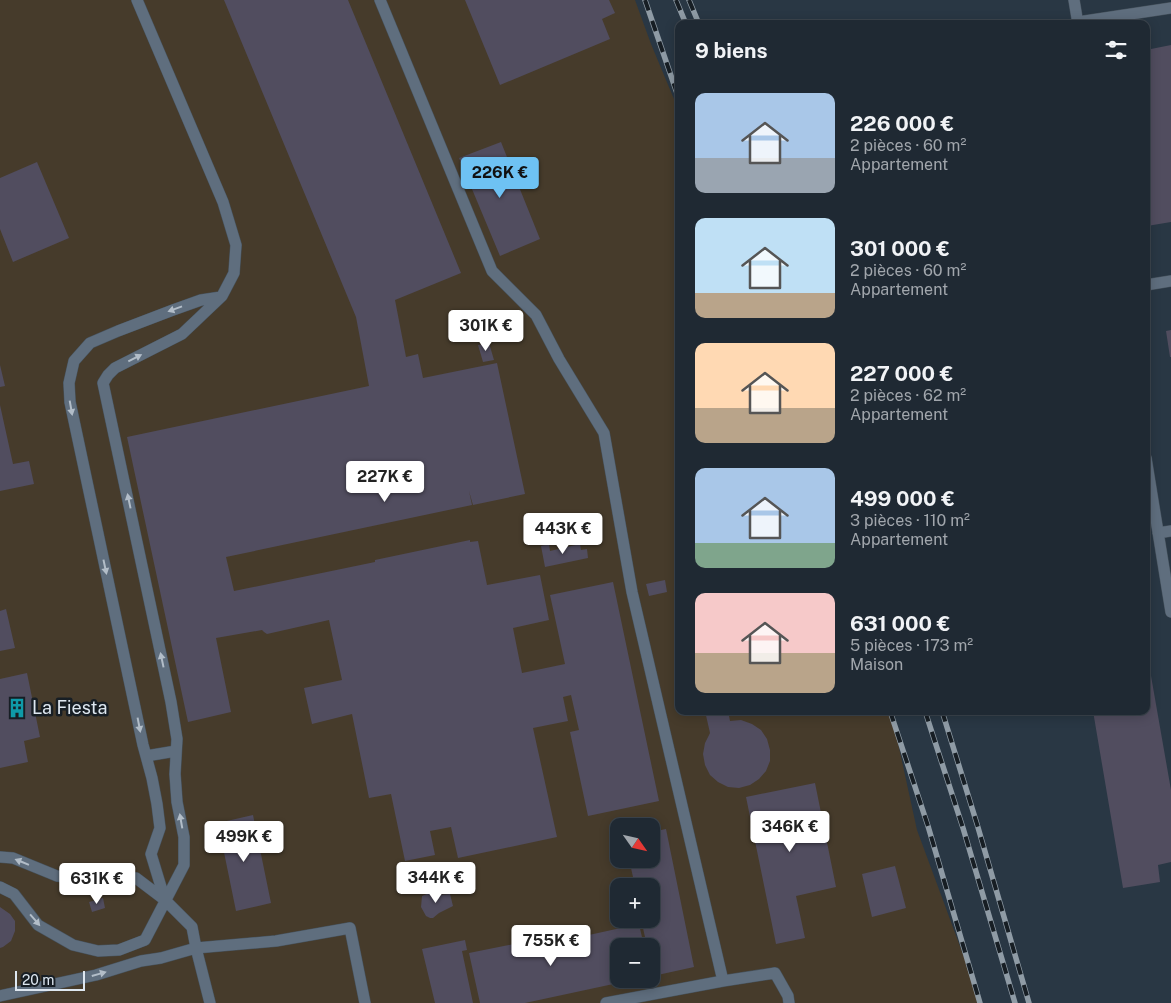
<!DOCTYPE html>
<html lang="fr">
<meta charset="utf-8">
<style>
:root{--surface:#1f2933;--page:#2c353f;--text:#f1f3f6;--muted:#a1a6ac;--line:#3c454e;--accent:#6ec2f3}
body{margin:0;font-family:"Public Sans",sans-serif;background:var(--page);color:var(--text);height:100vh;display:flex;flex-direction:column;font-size:19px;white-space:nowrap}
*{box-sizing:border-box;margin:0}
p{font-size:16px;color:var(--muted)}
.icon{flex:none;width:28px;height:28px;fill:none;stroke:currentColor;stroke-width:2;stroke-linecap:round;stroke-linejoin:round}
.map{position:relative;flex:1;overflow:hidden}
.drawer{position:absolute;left:675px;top:20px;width:475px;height:695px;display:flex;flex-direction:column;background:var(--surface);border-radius:10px;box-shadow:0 2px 12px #0003,0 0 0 1px var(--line)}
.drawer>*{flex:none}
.needle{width:32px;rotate:124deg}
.tools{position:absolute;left:610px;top:818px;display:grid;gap:10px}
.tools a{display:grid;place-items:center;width:50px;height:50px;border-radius:10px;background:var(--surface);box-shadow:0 2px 12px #0003,0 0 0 1px var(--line);font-size:25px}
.scale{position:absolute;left:15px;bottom:12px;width:70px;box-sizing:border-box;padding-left:5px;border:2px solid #dee7f0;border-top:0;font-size:14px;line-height:18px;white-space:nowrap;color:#dee7f0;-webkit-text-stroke:4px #171e24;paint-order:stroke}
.price{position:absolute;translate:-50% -42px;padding:0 11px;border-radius:5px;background:#fff;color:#222;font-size:16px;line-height:32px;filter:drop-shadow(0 1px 2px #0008)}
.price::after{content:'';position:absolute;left:50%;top:30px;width:15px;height:11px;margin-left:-8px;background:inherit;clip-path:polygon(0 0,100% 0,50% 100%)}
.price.current{background:var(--accent);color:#111}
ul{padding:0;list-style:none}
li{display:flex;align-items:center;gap:15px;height:125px;padding:0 20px}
li span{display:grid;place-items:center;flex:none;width:140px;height:100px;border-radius:10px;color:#555}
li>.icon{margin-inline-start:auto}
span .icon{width:60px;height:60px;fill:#fffc;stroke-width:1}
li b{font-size:21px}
h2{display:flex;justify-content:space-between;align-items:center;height:60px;padding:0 20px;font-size:21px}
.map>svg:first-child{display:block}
.industrial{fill:#463b2b;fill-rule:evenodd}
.building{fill:#514d5f}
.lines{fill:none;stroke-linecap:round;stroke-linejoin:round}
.lane-casing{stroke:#46525d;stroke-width:12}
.lane{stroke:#5f6e7e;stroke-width:11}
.rail-casing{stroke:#8f9ba5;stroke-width:5.5}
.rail{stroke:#171e24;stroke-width:4;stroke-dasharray:11;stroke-linecap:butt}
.oneway{fill:#b2bdc8}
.labels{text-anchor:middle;stroke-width:5;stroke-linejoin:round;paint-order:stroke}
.poi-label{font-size:18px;fill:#dee7f0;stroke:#171e24;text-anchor:start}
</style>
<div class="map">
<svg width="1171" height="1003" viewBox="0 0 1171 1003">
<rect width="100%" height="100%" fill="#293744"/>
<path class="industrial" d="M0,0H635L651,44L679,111V711H891L917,830L981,1003H0ZM619,826H651V859H619ZM619,886H651V919H619ZM619,946H651V979H619Z"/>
<path class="building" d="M224,0H348L461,273L395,300L406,357L418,354L423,378L497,363L525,494L473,505L469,491L472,505L226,557L234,591L375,562V560L470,540V542L478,541L487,585L540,575L549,620L513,628L522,673L565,664L550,595L613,582L659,801L588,816L570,732L579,730L571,695L563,697L568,721L533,728L557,837L458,858L451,827L430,831L435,855L405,861L391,794L369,798L352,714L312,724L304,688L342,680L329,620L267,634L264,632L262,630L216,638L231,712L188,722L127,437L369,386L356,317Z
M465,0H609L615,13L602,19L610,39L500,85Z
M1171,45V222L1147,226L1146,50Z
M501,142L540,239L500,256L459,158Z
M37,162L69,238L13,262L0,229V178Z
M1171,330V357H1170L1166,331Z
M489,343L494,360L483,362L478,345Z
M0,365L5,386L0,387Z
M0,405L13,464L29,461L34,484L0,491Z
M549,544L550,551L580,544L581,550L587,549L588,558L545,567L541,546Z
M665,580L667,592L649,596L646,584Z
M6,609L15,648L0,651V611Z
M1146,653H1147L1171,790V862L1158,865L1160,882L1123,888L1093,711H1146Z
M27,673L40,737L24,741L28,762L0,768V679Z
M705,711H728L730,721L741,720L752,724L761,730L767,739L770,750V761L766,771L759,779L750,785L739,788L728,787L718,782L710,775L705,765L703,754L705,743L710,733Z
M815,783L836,887L796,896L805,938L776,944L746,797Z
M253,815L271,903L236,911L218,823Z
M666,829L694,967L653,976L651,968V946H647L641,919H651V886H635L629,859H651V832Z
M895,866L906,908L872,917L862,874Z
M429,893L436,895L450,894L453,906L439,913L433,918H430L426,916L421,907L422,896Z
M103,898L105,908L92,912L89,902Z
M0,907L10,914L15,921V931L11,941L3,947L0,948Z
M639,924L644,946H619V979L632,980L525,1003H480L469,953L514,944L516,951Z
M465,940L467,950L462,951L473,1003H435L422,949Z"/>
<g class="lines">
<defs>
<path id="lane" d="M380,0L492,271L536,315L559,359L604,433L632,592L723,981
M1074,0L1078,24
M1078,22L1171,8
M1146,285L1171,281
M1146,458L1171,612
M1158,533L1171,531
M146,756L176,751
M0,857L13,858L57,876L97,880L136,878L165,900L192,927L196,948L210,1003
M0,887L14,894L38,925L73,945L98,951L119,950L145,940L184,865V837L177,802L175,774L177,739L171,702L103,383L108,375L115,368L182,334L222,296L234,273L236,245L223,202L137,0
M165,900L151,854L160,828L157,804L152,778L143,745L70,402L69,383L74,361L90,343L118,331L173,310L201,300L221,297
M0,996L96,975L141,961L161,958L196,948L276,941L350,928L365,1003
M606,1003L723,981L775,973L788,996L789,1003"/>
</defs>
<use href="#lane" class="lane-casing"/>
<use href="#lane" class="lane"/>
<defs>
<path id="rail" d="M645,0L679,99
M676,0L686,24
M689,0L699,24
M890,711L928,826L980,1003
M925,711L963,828L1015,1003
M942,711L977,824L1029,1003"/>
</defs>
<use href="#rail" class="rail-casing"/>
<use href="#rail" class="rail"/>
</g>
<defs><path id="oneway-solid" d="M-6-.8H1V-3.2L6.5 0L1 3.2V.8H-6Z" transform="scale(1.25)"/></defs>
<g class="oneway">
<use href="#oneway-solid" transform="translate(175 309) rotate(160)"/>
<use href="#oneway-solid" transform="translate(135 358) rotate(-27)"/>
<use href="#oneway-solid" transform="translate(71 408) rotate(80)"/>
<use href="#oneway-solid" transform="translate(129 501) rotate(-102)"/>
<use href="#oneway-solid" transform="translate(105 567) rotate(78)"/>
<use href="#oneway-solid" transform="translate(162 660) rotate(-102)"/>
<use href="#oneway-solid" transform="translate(139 725) rotate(79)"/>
<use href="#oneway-solid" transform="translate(181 821) rotate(-100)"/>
<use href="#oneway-solid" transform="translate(22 862) rotate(-158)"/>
<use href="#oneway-solid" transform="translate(35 920) rotate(49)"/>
<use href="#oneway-solid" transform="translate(99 974) rotate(-16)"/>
</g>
<defs>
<symbol id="building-bare" viewBox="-9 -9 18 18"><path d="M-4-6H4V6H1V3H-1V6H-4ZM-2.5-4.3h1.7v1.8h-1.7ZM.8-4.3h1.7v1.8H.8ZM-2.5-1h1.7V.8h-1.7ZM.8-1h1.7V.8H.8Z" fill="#0f9aa8" stroke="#171e24" stroke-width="2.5" paint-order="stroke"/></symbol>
</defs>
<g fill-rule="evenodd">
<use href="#building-bare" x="3" y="694" width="28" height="28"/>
</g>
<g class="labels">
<g class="poi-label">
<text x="32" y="714">La Fiesta</text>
</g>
</g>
</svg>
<div class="tools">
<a><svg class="needle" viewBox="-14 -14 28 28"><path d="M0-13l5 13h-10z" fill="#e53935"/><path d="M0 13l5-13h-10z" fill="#a1a6ac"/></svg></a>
<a>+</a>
<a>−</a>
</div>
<div class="scale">20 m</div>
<b class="price current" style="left:500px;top:199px">226K €</b>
<b class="price" style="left:486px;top:352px">301K €</b>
<b class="price" style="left:385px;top:503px">227K €</b>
<b class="price" style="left:563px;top:555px">443K €</b>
<b class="price" style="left:790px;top:853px">346K €</b>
<b class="price" style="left:244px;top:863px">499K €</b>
<b class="price" style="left:436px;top:904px">344K €</b>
<b class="price" style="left:97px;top:905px">631K €</b>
<b class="price" style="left:551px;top:967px">755K €</b>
<section class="drawer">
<h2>9 biens<svg class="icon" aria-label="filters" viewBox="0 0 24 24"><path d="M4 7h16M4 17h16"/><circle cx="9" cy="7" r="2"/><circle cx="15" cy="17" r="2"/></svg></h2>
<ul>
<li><span style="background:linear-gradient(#a9c7e8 65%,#9aa5b1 0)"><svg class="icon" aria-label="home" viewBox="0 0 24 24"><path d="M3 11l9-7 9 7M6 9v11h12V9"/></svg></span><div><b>226 000 €</b><p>2 pièces · 60 m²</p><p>Appartement</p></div></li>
<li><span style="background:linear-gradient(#bfe0f5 75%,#b9a48a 0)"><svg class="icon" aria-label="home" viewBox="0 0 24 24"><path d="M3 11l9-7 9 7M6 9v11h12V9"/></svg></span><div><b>301 000 €</b><p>2 pièces · 60 m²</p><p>Appartement</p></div></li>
<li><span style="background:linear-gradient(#ffd9b3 65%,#b9a48a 0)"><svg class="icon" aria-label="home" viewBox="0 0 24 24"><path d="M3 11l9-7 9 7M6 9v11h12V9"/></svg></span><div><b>227 000 €</b><p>2 pièces · 62 m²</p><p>Appartement</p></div></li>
<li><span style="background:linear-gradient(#a9c7e8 75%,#7fa58c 0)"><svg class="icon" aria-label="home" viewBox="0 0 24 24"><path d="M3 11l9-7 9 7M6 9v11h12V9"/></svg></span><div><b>499 000 €</b><p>3 pièces · 110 m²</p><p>Appartement</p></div></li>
<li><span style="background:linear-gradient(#f6c9c9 60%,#b9a48a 0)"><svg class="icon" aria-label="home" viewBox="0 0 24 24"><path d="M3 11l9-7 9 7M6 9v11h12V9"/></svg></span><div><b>631 000 €</b><p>5 pièces · 173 m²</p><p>Maison</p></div></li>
</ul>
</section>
</div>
